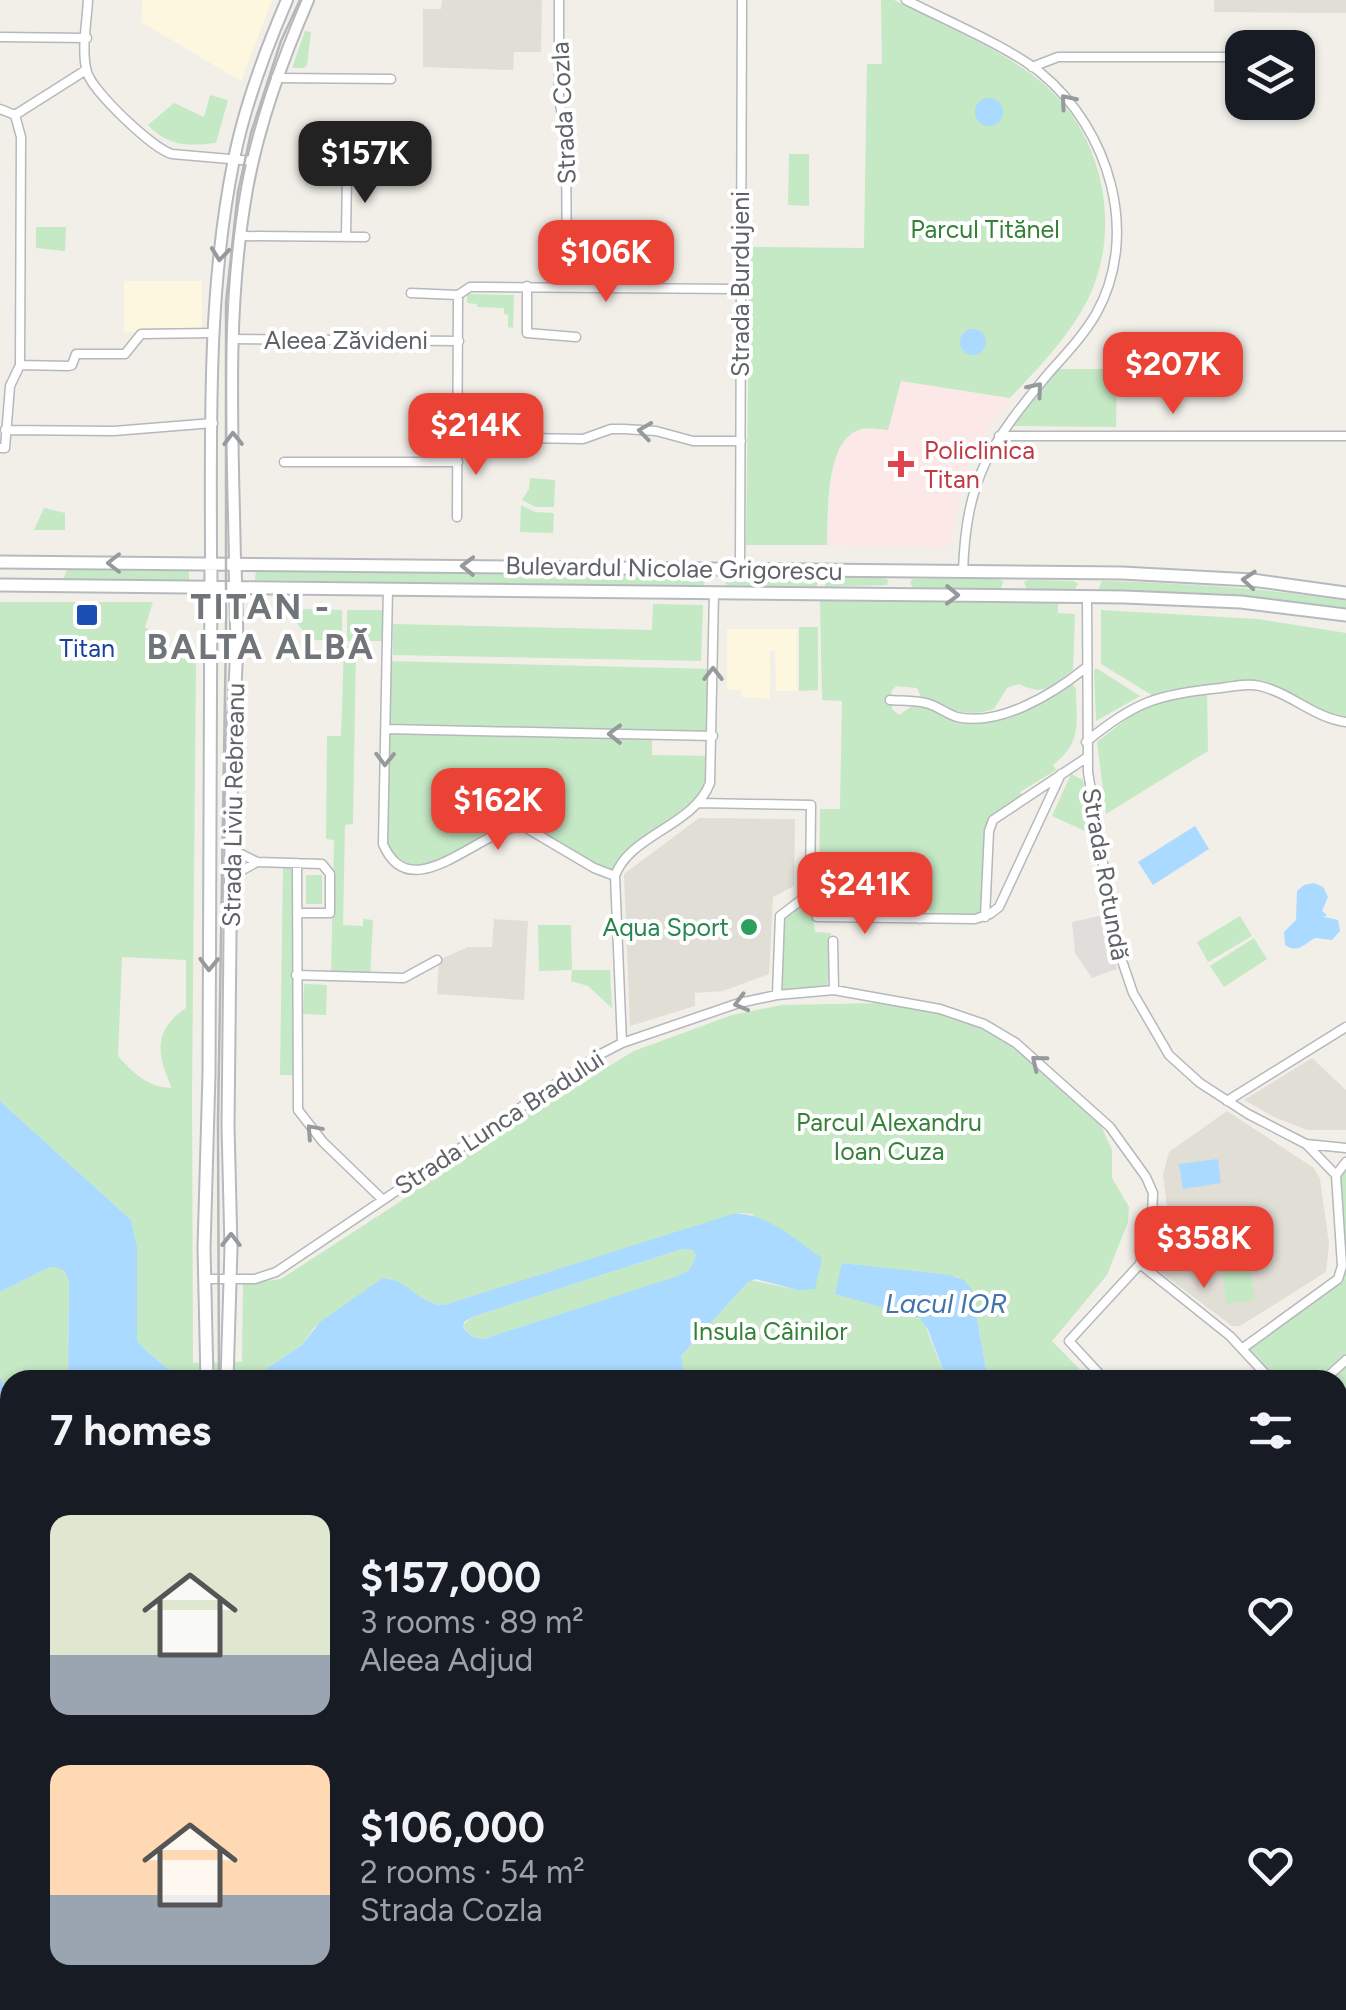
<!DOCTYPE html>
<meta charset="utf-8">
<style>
:root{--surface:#171b24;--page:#242831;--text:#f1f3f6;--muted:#9ea1a6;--accent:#ea4335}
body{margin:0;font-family:Figtree,sans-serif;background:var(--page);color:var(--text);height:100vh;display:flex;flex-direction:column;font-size:38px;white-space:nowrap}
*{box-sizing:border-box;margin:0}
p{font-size:32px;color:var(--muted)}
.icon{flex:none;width:55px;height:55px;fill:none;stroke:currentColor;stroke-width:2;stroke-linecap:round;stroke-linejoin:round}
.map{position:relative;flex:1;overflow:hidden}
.sheet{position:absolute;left:0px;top:1370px;width:1348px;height:640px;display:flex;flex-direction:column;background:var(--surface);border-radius:30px 30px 0 0;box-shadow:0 2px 8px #0004}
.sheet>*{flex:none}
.tools{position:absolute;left:1225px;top:30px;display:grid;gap:20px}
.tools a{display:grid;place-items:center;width:90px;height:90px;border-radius:20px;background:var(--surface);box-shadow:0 2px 8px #0004;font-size:50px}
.price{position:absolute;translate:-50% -85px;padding:0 22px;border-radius:20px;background:var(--accent);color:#fff;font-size:32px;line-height:65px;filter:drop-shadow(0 2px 5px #0008)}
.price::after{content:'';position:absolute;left:50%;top:60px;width:30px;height:22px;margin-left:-15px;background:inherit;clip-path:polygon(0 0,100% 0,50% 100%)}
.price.selected{background:#222;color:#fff}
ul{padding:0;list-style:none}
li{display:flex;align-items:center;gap:30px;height:250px;padding:0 50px}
li span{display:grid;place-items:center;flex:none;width:280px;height:200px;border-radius:20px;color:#555}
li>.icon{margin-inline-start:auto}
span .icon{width:120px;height:120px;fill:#fffc;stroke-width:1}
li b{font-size:42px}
h2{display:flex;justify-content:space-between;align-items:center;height:120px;padding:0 50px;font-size:42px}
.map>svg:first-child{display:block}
.commercial{fill:#fef7e0}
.industrial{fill:#e0deda}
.education{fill:#e1ded6}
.medical{fill:#fce8e6}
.green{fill:#c5e8c5;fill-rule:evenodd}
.water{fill:#aadaff;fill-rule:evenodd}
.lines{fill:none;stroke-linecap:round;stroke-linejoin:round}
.minor-casing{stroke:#b5b8bc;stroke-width:11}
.tertiary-casing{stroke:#b5b8bc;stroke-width:14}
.secondary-casing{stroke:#b6babf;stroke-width:15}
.minor{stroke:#fff;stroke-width:8}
.tertiary{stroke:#fff;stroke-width:10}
.secondary{stroke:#fff;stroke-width:11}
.tram{stroke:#b6b7b8;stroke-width:2.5}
.oneway{stroke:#979a9d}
.health-dot{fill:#e0444e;stroke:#fff;stroke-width:4}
.transit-dot{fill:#1a4fb4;stroke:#fff;stroke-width:4}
.leisure-dot{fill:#2e9e5b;stroke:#fff;stroke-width:4}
.labels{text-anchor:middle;stroke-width:8;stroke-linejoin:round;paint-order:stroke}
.street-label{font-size:25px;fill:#5f6368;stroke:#fff}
.park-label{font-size:25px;fill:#348238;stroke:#fff}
.health-label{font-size:25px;fill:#be3a42;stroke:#fff;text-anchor:start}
.transit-label{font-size:25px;fill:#164399;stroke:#fff}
.leisure-label{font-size:25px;fill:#27864d;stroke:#fff;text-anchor:end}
.water-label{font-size:28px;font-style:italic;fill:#4174aa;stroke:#fff}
.district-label{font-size:35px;font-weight:bold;letter-spacing:2.5px;fill:#70757a;stroke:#fff}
</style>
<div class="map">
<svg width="1346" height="2010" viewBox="0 0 1346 2010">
<rect width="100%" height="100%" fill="#f1efe8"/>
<path class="commercial" d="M143,0H272L241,81L141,22Z
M124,281H202V332H124Z
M727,629H797V691H776L775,650L770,651V699L741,697V690H727Z"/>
<path class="industrial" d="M1103,915L1117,969L1092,978L1075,953L1072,922Z"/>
<path class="education" d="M442,0H542L541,52H514L513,70L423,67V9H441Z
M1214,0H1346V13L1214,12Z
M699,818L795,819L794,886L773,897L769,974L723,991L695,993V1006L630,1026L624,874Z
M494,919L528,921L524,1000L437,994L439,960L468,947H492Z
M1312,1058L1346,1090V1130H1307L1274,1117L1244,1100Z
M1227,1111L1314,1168L1320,1179L1329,1244L1326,1272L1240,1326H1232L1151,1265L1167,1207L1163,1175L1169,1152Z
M845,2000H913L925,2010H836Z"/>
<path class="medical" d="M901,381L1010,398L979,443L967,468L948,548L827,545L834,459L846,438L855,431L888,429Z"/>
<path class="green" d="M881,0H894C940,24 993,45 1035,77C1103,128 1125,228 1086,303C1067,339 1037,369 1010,398L901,381L888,430C878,429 865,426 856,431C825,445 828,516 827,545H746L750,247L864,248L867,64H882Z
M305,31L311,32L307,65L304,68H292Z
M210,95L228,100L216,143C189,146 168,147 148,125L174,103L204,117Z
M789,154H809V206L788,205Z
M36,227H66L65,251L36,248Z
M467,294L514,295L513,328L508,327V315L504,314V308L477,307V304L467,303Z
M1053,369H1117L1116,427L1008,426Z
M530,478L555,480L554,507H536L522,500L529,489Z
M521,505L535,512L554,513L553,533L520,532Z
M44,508L65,513V530H34Z
M67,570L189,571V581H67L64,578Z
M256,570L703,575L707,578L703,586L255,580Z
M728,576L817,577V587L729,586L725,583Z
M825,577L883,578L888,580L887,585L825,587Z
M913,579H1000L1003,582L1001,589L913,588L910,582Z
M1028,580L1074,581L1078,584L1074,591L1027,590L1024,582Z
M1102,581C1184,583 1265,588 1346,601V612L1225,595L1102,591L1099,588Z
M820,601L1058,602V613L1075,614L1073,670C1051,686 1046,697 1019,684L1007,688L994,709C967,718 948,710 922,699L917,688L896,686L891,692L892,709L899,715L918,702L970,719L1007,711L1069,681L1076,688C1076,723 1083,741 1053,765L1056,770L1020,792L1023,798L990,824L985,917L936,919L919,898H904L914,911L819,914L820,809H840L842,701L822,700Z
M0,602H153L145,627L153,633L149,644L196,664L192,1093L193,1363L242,1362L243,1284L281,1279L398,1203L499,1132L634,1051L732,1015L782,1005L884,1003L952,1014L983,1026L1004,1040L1101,1126L1112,1150V1178L1129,1207L1128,1222L1107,1275L1052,1341L1090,1380H988L973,1294L958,1277L843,1263L923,1321L947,1380L689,1378L683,1373L681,1356L750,1280L798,1290L815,1288L752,1214L741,1213L444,1305C421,1305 409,1284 388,1278L314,1328L302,1345L260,1373L180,1374L167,1368L144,1349L137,1340V1246L131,1220L0,1101ZM122,957L186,960V1008C151,1032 158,1056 172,1088C149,1088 133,1073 118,1056Z
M653,604L703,605L701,661L393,655V624L652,630Z
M305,609L342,610V641L311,640L289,614Z
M347,610H383V641H347Z
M1101,610L1257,619L1346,633V722L1262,686L1207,690L1208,751L1106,814L1097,742L1155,697L1101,664Z
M799,627H818V690L799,691Z
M344,646H356L353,824L345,825L343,925L363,926V919L373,920L370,977L331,976L334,840L326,839L327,736H341Z
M387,661L713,669V736H652V755L713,756L706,793L628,856L615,876L523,826L432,869L403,867L383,844Z
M1096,668L1140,696L1096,721L1094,671Z
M1071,774L1083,780L1090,820L1085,831L1052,816Z
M275,865H295L293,1075H280L283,868H275Z
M306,875H322V904H306Z
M810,893L815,932L831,933L827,991L777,995L780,916Z
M1240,916L1252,936L1208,962L1197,942Z
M571,925L572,970H610L612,1008L588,986L571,981L572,970L539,971L538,925Z
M1254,938L1267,959L1224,987L1210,966Z
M304,984L327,985L326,1015L303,1014Z
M1346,1162V1472L1338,1465V1380H1271L1243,1348L1341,1273L1336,1175Z
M1246,1242L1255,1300L1227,1304L1218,1247Z
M682,1249L693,1250L696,1256L689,1270L678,1277L483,1339L473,1337L462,1326L472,1317Z
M58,1266L67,1275L69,1282L68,1380H10V1399L0,1377V1292L50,1267Z
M0,1433C3,1441 8,1449 10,1457C14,1476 3,1489 10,1507V1927H0Z
M277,2000H380L372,2010H284Z
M525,2000H748L743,2010H538Z"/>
<path class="water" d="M975 112a14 14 0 1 1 28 0a14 14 0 1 1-28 0Z
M960 342a13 13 0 1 1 26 0a13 13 0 1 1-26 0Z
M1195,826L1209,849L1153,885L1138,862Z
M1314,883L1323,887L1328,897L1322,911L1327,915L1324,917L1338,920L1340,931L1332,940L1315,938C1303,944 1299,954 1285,945L1284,932L1296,920L1297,891L1304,885Z
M0,1101L131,1220L137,1246V1340L144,1349L167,1368L180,1374L260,1373L302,1345L320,1322L383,1278C408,1279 419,1305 444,1305L733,1214C765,1211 797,1241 822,1258L815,1289L798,1290L755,1279L748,1282L681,1356L684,1375L692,1380H68L69,1282C66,1271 61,1266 50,1267L0,1292ZM682,1249L693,1250L696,1256L689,1270L678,1276L483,1339L473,1337L463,1328L464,1322L472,1317Z
M1218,1159L1221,1183L1183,1189L1179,1164Z
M842,1263L950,1275L964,1280L972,1290L988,1380H947L928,1330L920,1318L835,1294Z
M0,1377L10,1399V1458L0,1433Z"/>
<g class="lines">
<defs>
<path id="minor" d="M88,0C87,21 81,51 87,72C92,91 153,149 172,154L253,161
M559,0V99L566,137L567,286
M906,0C945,20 1009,47 1041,73C1109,129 1141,234 1096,314C1083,336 1065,355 1048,374C990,444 966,478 963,572
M0,37L87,38
M1032,67L1058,57H1242
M276,78L391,79
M0,109L15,115L21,137L20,365L10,386L5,448H0
M15,115L86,70
M240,236L365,237
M346,236L347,176
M527,286V333L576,337
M411,293L458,295L470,287H490L739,289
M233,339L459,341
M20,365L68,366L72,365L76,354H125L141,334L214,333
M5,430L114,431L213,423
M999,436H1346
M458,437L583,439L611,429H624L656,431L693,441H741
M284,462H458
M457,517L458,295
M740,569L742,0
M388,588L383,844C411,910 479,829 523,826L594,868L615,876
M1087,597L1088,772L1116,943L1133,993L1169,1055L1200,1083L1248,1114L1306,1144L1346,1148
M890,700C903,701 917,700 929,704C939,707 947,714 957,717C999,727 1053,694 1084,669
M386,729L713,736
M1086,742C1134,702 1158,694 1221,688C1233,686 1248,683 1260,686C1291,693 1314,718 1346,722
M699,803L811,805L810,893L817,917L975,919L990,914L999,907L1061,774
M231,849L257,862L322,864L330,874V913H297
M297,863L298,1110L323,1142L382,1199
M810,876C871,877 881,867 920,919
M230,877L257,862
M985,917L989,831L993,820L1086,758
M833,941L834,990
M296,975L404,978L437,960
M777,995L780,916L810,893
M622,1043L615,876C629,835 694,826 710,783L714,592
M1227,1101L1346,1027
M1336,1175L1346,1162
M1140,1264L1230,1336L1271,1380
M205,1279H255L276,1272L597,1056L622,1043L739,1003L777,995L834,990L940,1009L984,1024L1016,1043L1110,1127L1146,1177L1153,1193L1152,1216L1140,1264L1069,1341L1105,1380
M1243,1348L1338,1279L1342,1266L1336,1175L1306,1144
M1324,1380L1346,1360
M1338,1465L1346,1472
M1338,1601L1346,1608
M1338,1716L1346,1706
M1338,1794L1346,1802
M178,2000V2010
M923,2000L934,2010
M1002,2000L1013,2010
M1149,2000V2010
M1228,2000L1238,2010
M121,2010L124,2000
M1033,2010L1041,2000
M1096,2010L1104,2000"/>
<path id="tertiary" d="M211,563C211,429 207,291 234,159C245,104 265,51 287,0
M235,563C233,439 225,312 247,189C259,123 282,61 308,0
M0,1952H10"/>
<path id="secondary" d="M0,562L1122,573L1252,580L1346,593
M0,585L1124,597L1241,602L1346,615
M207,1380L204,1248L209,1074L211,563
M227,1380L231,1248L228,1126L232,751L237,644L235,563
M234,2000L239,2010
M257,2000L264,2010"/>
</defs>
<use href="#minor" class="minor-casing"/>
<use href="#tertiary" class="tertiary-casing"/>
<use href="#secondary" class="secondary-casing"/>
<use href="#minor" class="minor"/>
<use href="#tertiary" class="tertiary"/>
<use href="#secondary" class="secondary"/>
<path class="tram" d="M219,1380L218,1122L226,635V303L238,192L251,133L281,41L300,0
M248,2000L254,2010"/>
</g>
<defs><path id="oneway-chevron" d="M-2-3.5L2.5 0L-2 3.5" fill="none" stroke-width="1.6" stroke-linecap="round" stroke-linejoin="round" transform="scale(2.5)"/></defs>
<g class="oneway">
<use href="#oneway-chevron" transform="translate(1067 101) rotate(-130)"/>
<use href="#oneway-chevron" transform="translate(220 254) rotate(96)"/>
<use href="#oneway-chevron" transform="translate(1036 389) rotate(-50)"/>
<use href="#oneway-chevron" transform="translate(645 431) rotate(-172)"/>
<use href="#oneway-chevron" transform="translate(233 439) rotate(-91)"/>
<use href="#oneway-chevron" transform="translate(114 563) rotate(-180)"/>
<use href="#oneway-chevron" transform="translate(468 566) rotate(-179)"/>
<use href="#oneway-chevron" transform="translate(1249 580) rotate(-175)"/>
<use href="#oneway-chevron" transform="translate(952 595) rotate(1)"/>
<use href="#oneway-chevron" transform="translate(713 674) rotate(-90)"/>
<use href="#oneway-chevron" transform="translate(615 734) rotate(-179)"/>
<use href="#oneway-chevron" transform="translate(385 759) rotate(91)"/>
<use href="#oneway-chevron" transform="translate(209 964) rotate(91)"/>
<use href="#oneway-chevron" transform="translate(741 1003) rotate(165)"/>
<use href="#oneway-chevron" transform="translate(1038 1062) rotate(-141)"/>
<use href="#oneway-chevron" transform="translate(313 1131) rotate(-132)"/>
<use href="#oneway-chevron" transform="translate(231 1240) rotate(-90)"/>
</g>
<path class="health-dot" d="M896 449h10v10h10v10h-10v10h-10v-10h-10v-10h10z"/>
<rect class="transit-dot" x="75" y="603" width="24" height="24" rx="5"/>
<circle class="leisure-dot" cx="749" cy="927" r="10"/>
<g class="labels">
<g class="street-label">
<text transform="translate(563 113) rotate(-93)" y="9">Strada Cozla</text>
<text transform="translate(740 284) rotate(-90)" y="9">Strada Burdujeni</text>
<text x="346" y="349">Aleea Zăvideni</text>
<text transform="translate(674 568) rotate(1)" y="9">Bulevardul Nicolae Grigorescu</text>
<text transform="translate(233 805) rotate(-89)" y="9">Strada Liviu Rebreanu</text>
<text transform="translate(1106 874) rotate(80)" y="9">Strada Rotundă</text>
<text transform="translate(499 1122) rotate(-33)" y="9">Strada Lunca Bradului</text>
</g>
<g class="park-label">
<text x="985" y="238">Parcul Titănel</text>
<text x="889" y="1131">Parcul Alexandru<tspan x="889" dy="29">Ioan Cuza</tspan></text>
<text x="770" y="1340">Insula Câinilor</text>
</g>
<g class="health-label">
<text x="924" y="459">Policlinica<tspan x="924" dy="29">Titan</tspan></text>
</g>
<g class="transit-label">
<text x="87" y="657">Titan</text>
</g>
<g class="leisure-label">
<text x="729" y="936">Aqua Sport</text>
</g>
<g class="water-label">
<text x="946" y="1313">Lacul IOR</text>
</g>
<g class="district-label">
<text x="261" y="619">TITAN -<tspan x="261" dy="40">BALTA ALBĂ</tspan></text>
</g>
</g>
</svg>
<div class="tools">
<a><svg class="icon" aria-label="layers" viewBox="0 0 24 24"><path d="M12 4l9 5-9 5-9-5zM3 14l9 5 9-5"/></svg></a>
</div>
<b class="price selected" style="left:365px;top:206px">$157K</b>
<b class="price" style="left:606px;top:305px">$106K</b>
<b class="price" style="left:1173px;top:417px">$207K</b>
<b class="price" style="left:476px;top:478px">$214K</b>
<b class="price" style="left:498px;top:853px">$162K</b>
<b class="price" style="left:865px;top:937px">$241K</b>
<b class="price" style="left:1204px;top:1291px">$358K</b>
<section class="sheet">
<h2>7 homes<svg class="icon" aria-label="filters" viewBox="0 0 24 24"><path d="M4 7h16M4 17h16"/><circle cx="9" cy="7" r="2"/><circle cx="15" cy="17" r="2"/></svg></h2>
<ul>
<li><span style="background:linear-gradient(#dfe7d0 70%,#9aa5b1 0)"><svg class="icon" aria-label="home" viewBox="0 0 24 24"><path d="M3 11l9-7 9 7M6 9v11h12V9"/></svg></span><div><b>$157,000</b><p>3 rooms · 89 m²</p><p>Aleea Adjud</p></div><svg class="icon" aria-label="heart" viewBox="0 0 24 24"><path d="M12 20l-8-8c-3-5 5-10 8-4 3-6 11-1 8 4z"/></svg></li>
<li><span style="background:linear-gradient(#ffd9b3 65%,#9aa5b1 0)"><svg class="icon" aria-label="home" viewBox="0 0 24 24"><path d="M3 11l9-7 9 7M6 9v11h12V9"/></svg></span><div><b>$106,000</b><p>2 rooms · 54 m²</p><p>Strada Cozla</p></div><svg class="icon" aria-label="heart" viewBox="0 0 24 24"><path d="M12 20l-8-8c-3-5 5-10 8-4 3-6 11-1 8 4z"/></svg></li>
</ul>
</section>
</div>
